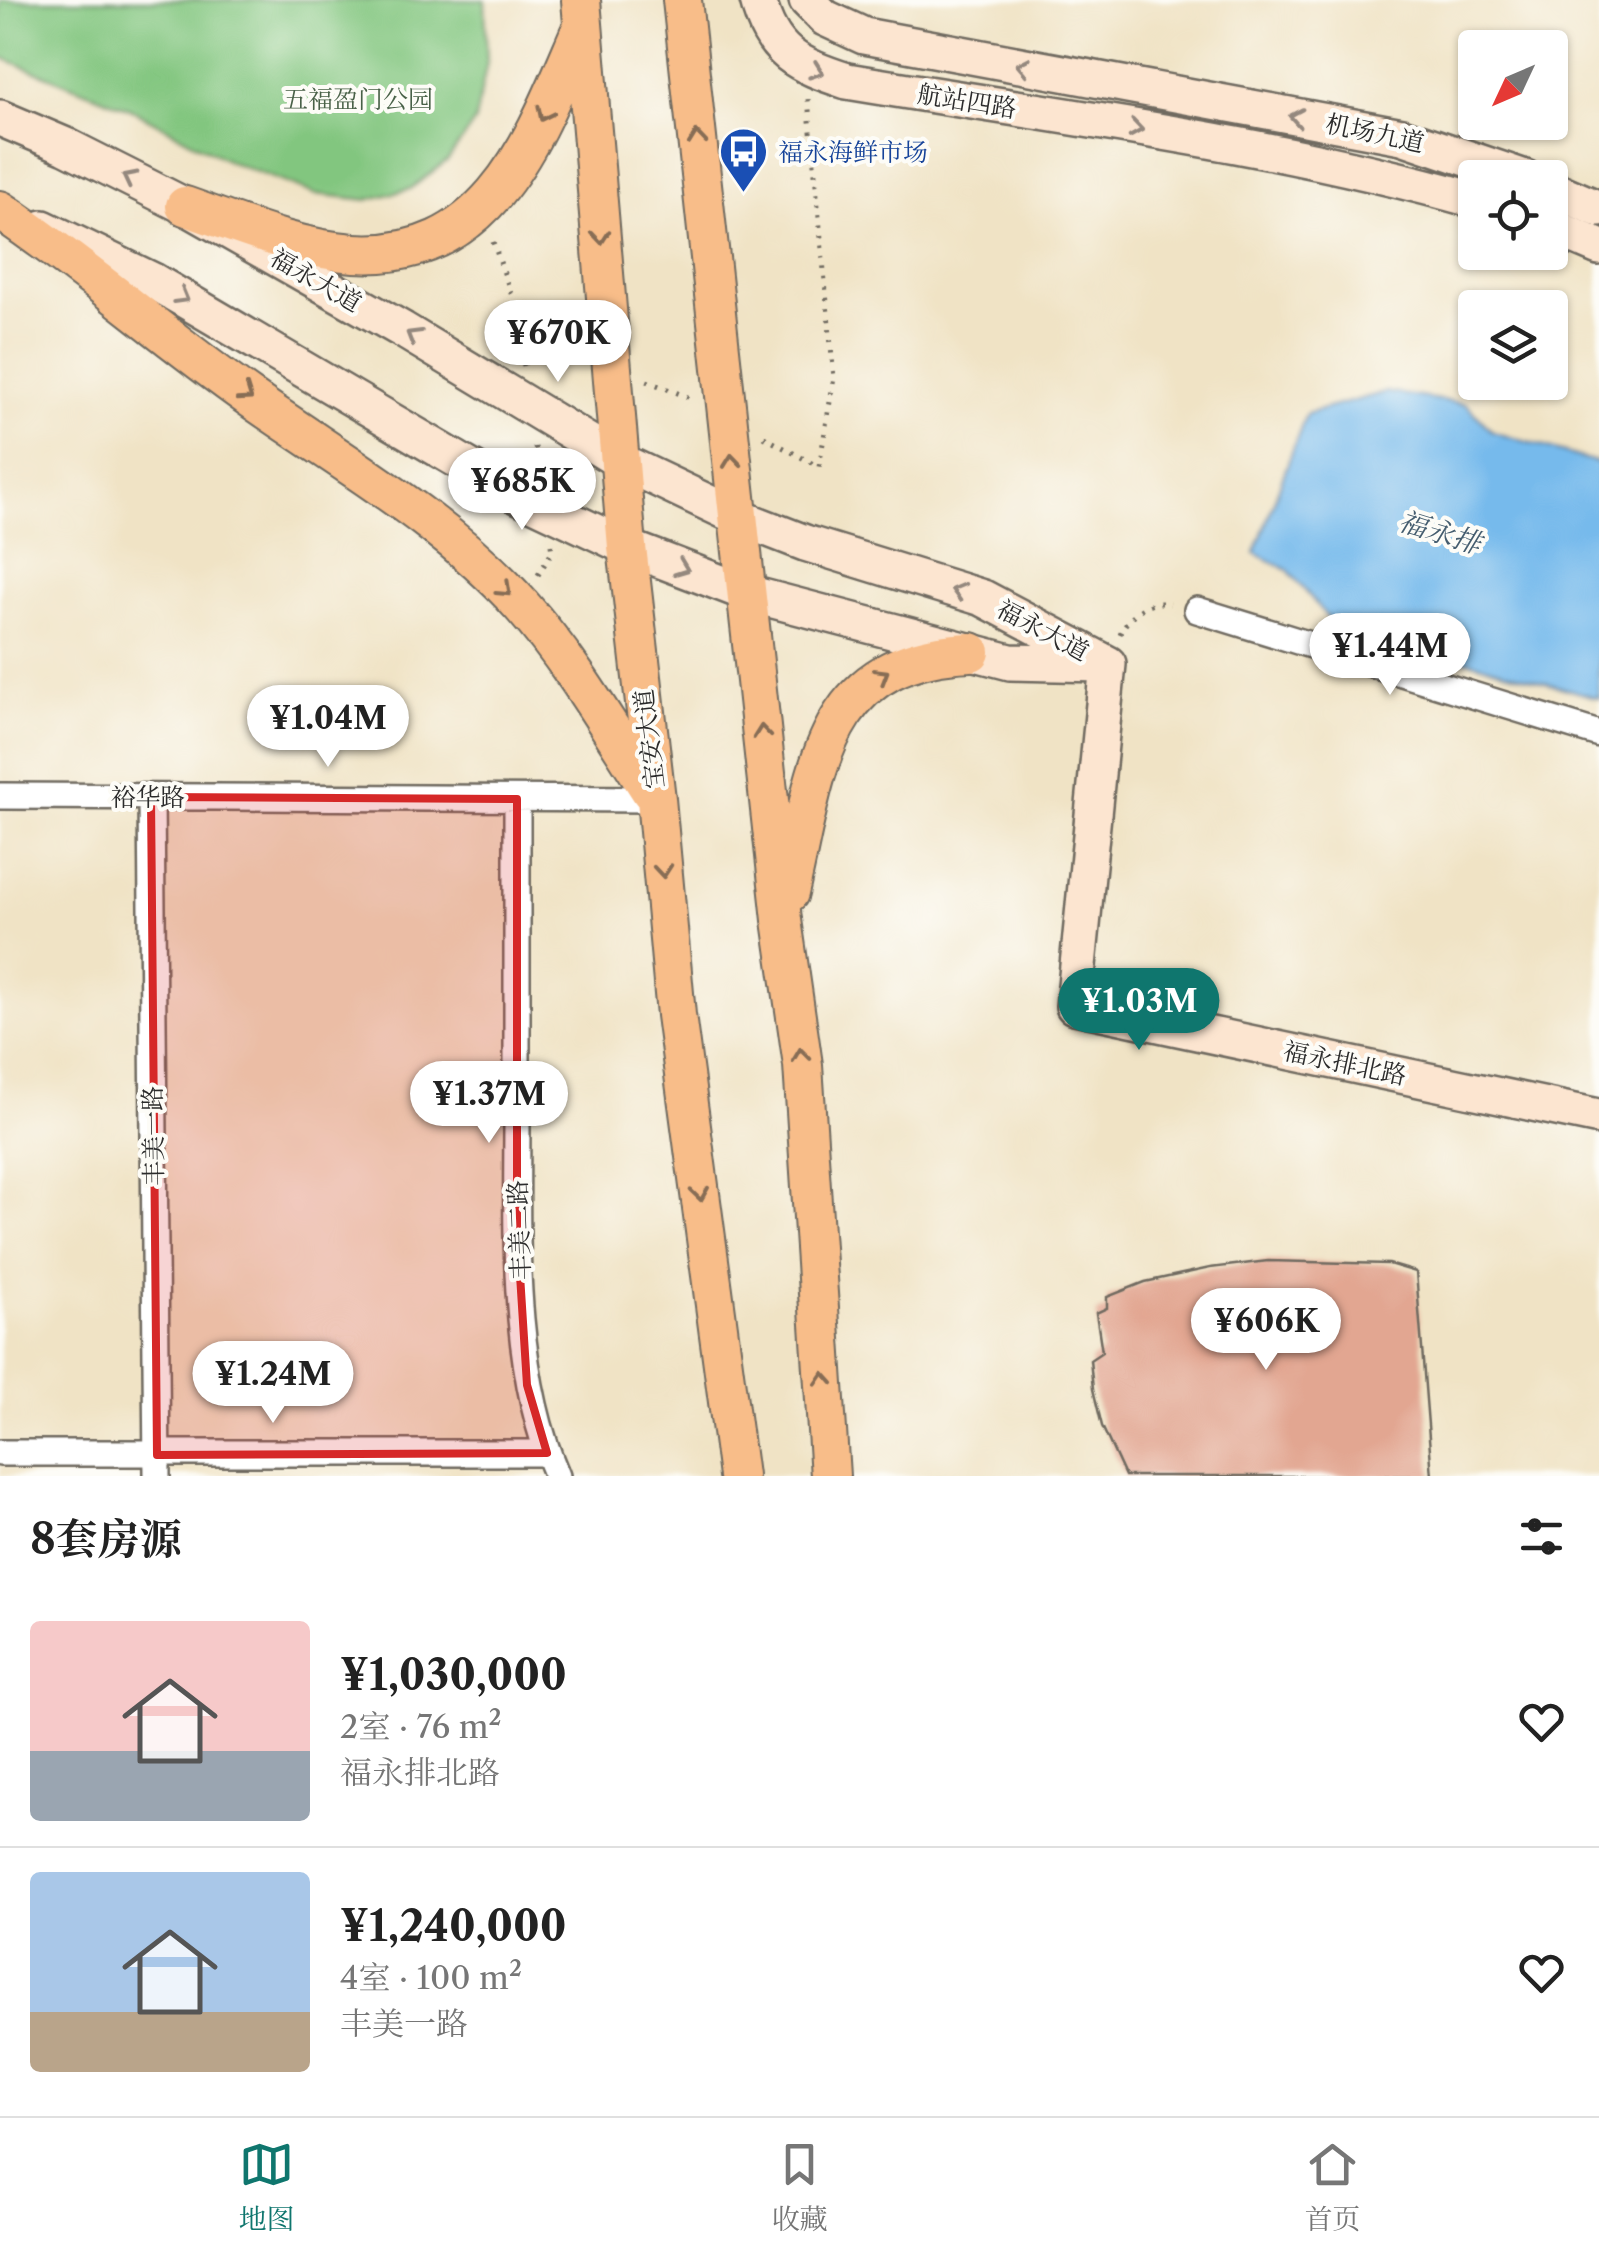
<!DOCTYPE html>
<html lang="zh">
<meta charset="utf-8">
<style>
:root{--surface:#fff;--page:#f2f2f2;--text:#222;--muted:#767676;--line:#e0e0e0;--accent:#0f766e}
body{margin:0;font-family:"Libre Caslon Text","Noto Serif SC",serif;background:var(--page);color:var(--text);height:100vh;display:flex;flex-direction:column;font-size:38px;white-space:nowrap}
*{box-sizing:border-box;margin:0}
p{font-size:32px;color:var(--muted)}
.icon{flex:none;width:55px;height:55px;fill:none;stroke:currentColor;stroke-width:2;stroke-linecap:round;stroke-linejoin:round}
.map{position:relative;height:1476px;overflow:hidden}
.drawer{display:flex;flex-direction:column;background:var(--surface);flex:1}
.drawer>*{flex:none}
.needle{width:65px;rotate:226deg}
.fabs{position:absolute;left:1458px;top:30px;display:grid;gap:20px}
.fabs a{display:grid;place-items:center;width:110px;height:110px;border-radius:10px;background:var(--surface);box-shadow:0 2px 8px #0004;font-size:50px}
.price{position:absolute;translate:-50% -85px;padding:0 22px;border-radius:35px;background:#fff;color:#222;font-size:32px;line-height:65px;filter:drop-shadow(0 2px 5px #0008)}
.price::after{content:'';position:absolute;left:50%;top:60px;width:30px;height:22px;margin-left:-15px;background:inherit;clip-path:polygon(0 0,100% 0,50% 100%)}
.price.active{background:var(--accent);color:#fff}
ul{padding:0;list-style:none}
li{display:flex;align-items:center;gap:30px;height:250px;padding:0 30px}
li+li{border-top:2px solid var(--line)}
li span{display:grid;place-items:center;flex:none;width:280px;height:200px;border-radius:10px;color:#555}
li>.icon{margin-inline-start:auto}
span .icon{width:120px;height:120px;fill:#fffc;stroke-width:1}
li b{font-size:42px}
h2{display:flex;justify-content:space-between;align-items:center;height:120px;padding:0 30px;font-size:42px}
.dock{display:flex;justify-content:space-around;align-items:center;height:140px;border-top:2px solid var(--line);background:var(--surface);font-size:28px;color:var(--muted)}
.dock a{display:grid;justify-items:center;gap:5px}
.dock .active{color:var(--accent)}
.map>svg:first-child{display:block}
.green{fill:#82c67f;stroke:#567855;stroke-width:2.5}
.water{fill:#76baec;stroke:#50728c;stroke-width:2.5}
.building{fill:#e2a691}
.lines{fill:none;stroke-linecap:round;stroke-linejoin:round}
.street-casing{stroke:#706b61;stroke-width:30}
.secondary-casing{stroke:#706b61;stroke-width:40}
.primary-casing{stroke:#706b61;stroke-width:42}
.path{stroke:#706b61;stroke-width:5;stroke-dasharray:2.5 8;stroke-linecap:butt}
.street{stroke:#fff;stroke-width:25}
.secondary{stroke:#fce5d0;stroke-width:35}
.primary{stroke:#f8bd89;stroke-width:38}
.oneway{stroke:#94887e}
.oneway2{stroke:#876d55}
.marked{fill:#d62828;fill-opacity:0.2;stroke:#d62828;stroke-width:8;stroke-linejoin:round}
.labels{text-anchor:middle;stroke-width:8;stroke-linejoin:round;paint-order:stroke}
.park-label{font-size:25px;fill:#496148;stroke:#fdfcf7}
.street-label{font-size:25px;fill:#2b2b2b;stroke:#fdfcf7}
.transit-label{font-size:25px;fill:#164399;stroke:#fdfcf7;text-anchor:start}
.water-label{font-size:28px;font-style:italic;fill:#455d6f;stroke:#fdfcf7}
</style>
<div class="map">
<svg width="1599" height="1476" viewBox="0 0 1599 1476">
<rect width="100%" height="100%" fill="#fdfcf7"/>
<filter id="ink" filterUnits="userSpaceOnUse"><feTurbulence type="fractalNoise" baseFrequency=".01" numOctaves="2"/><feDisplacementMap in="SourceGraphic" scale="20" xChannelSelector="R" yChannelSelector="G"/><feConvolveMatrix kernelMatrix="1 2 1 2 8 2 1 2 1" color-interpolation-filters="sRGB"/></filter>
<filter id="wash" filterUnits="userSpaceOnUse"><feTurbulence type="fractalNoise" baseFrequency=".0048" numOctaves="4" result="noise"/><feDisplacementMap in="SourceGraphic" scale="40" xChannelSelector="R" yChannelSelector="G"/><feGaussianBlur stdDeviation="2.25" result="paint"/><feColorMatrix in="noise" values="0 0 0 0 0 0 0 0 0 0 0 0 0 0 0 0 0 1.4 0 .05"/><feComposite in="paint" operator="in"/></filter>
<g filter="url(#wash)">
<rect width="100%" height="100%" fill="#f0e3c5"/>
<path class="green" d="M0,0H485L487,62L475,121L448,160L410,189L367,200L315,194L230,162L135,111L0,57Z"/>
<path class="water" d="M1386,392L1466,404L1493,432L1599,463V698L1331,622L1287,569L1255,553L1306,414Z"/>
<g id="blocks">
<path class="building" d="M1268,1261L1389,1264L1416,1272L1432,1476H1125L1102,1426L1093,1389L1090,1360L1102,1352L1096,1313L1107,1308V1297L1145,1282L1210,1268Z"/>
</g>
</g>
<g filter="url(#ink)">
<use href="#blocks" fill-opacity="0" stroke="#706b61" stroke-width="2.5"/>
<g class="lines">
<defs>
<path id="street" d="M1197,610L1599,734
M0,796L656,799
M151,797L157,1476
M517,799C517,904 517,1008 517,1113C517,1229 510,1369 557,1476
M0,1453H547"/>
<path id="secondary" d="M758,0C771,53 798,65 847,81C1056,116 1271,142 1475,200
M807,0L825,18L864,36L1402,136L1525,178
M0,118L66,146L185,206L403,330L620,461L738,517L805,543L983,598L1108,664
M1550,188L1599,209
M1550,226L1599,247
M43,228L153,281L517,495L627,547L747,593L1010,662L1102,664
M1108,664L1074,1006L1599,1117"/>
<path id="primary" d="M581,0L627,547L656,799L676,1015L738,1476
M682,0L782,920L803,1065L830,1476
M185,206C239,225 296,249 354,253C491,262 535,136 580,32
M0,210C86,268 164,337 249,397C341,462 445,520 521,605C571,661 610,729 651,792
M789,893C817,773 819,658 971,652"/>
</defs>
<use href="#street" class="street-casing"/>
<use href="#secondary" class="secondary-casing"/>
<use href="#primary" class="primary-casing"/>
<path class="path" d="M493,242L513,299L524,366
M518,332L576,354
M647,381L693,399
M764,437L819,467L834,378L808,99
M535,447L539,470
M538,575L552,552L551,545
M1120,634C1129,614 1149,599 1170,604"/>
<use href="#street" class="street"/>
<use href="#secondary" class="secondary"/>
<use href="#primary" class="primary"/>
</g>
<defs><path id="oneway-chevron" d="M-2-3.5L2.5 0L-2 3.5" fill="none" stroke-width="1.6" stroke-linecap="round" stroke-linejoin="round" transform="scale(2.5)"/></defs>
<g class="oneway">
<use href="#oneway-chevron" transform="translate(1023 66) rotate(-169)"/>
<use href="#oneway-chevron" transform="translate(817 71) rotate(20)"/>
<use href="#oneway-chevron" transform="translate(1296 117) rotate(-170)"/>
<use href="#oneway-chevron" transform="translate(1136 129) rotate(9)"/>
<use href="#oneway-chevron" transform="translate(129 178) rotate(-153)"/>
<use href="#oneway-chevron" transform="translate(182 297) rotate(30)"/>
<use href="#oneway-chevron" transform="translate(413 336) rotate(-149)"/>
<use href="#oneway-chevron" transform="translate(682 568) rotate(21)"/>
<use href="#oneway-chevron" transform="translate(958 591) rotate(-164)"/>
</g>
<g class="oneway2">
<use href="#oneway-chevron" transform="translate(544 114) rotate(116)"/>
<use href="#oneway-chevron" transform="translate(697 138) rotate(-96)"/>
<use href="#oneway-chevron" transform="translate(601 237) rotate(85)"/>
<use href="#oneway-chevron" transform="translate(246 395) rotate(35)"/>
<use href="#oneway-chevron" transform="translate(732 461) rotate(-96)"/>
<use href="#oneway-chevron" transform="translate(505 590) rotate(43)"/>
<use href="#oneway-chevron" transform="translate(882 675) rotate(-31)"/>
<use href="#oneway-chevron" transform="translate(762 732) rotate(-96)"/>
<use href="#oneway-chevron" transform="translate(663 871) rotate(85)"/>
<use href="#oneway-chevron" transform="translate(801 1055) rotate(-97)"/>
<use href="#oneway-chevron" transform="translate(700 1194) rotate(82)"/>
<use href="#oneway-chevron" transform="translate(824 1379) rotate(-94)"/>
</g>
</g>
<path class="marked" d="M151,797L517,799V1228L527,1385L547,1453L157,1455Z"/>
<defs>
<symbol id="bus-pin" viewBox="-11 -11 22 30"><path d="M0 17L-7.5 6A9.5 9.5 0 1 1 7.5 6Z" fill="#1a4fb4" stroke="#fdfcf7"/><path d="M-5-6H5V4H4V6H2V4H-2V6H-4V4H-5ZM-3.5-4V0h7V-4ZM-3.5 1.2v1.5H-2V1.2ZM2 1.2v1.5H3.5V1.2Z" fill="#fff"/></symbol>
</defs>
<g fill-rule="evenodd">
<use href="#bus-pin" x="716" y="124" width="55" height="75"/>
</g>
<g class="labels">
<g class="park-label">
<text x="358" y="108">五福盈门公园</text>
</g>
<g class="street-label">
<text transform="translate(967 101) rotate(9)" y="9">航站四路</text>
<text transform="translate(1375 133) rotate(12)" y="9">机场九道</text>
<text transform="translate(316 280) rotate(30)" y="9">福永大道</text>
<text transform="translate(1043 630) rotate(28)" y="9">福永大道</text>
<text transform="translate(649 739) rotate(-97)" y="9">宝安大道</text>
<text x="148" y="806">裕华路</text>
<text transform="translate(1345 1063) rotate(12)" y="9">福永排北路</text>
<text transform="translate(153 1136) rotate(-91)" y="9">丰美一路</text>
<text transform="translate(519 1230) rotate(-92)" y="9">丰美二路</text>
</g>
<g class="transit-label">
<text x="778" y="161">福永海鲜市场</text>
</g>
<g class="water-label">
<text transform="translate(1440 532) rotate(17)" y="10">福永排</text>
</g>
</g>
</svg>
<div class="fabs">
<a><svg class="needle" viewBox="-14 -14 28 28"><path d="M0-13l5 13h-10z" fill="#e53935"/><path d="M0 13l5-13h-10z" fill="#767676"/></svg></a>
<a><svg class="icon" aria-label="locate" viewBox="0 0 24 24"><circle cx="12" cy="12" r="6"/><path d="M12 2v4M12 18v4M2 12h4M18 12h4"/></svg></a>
<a><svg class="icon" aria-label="layers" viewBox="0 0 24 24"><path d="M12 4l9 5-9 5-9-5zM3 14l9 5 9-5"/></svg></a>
</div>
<b class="price" style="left:558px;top:385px">¥670K</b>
<b class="price" style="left:522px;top:533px">¥685K</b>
<b class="price" style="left:1390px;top:698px">¥1.44M</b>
<b class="price" style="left:328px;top:770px">¥1.04M</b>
<b class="price active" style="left:1139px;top:1053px">¥1.03M</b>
<b class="price" style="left:489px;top:1146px">¥1.37M</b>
<b class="price" style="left:1266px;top:1373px">¥606K</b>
<b class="price" style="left:273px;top:1426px">¥1.24M</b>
</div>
<section class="drawer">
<h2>8套房源<svg class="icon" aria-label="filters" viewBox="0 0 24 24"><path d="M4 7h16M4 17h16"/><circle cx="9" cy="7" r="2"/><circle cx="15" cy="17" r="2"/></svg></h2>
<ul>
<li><span style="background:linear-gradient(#f6c9c9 65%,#9aa5b1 0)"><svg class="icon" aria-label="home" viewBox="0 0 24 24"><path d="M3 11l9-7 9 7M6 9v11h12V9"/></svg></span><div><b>¥1,030,000</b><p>2室 · 76 m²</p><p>福永排北路</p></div><svg class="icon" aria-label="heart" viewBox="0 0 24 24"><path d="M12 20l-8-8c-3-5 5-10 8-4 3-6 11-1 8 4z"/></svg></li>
<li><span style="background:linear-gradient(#a9c7e8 70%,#b9a48a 0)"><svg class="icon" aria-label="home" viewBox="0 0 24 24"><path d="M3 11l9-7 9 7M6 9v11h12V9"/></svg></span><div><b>¥1,240,000</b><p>4室 · 100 m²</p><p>丰美一路</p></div><svg class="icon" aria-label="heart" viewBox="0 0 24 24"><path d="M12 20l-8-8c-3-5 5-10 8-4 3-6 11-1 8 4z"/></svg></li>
</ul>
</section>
<nav class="dock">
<a class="active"><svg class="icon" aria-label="map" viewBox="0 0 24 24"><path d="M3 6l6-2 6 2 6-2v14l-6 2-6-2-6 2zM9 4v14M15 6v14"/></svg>地图</a>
<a><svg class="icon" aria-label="saved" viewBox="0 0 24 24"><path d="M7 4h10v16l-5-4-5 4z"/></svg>收藏</a>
<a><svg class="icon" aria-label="home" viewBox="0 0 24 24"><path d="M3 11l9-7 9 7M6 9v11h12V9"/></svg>首页</a>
</nav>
